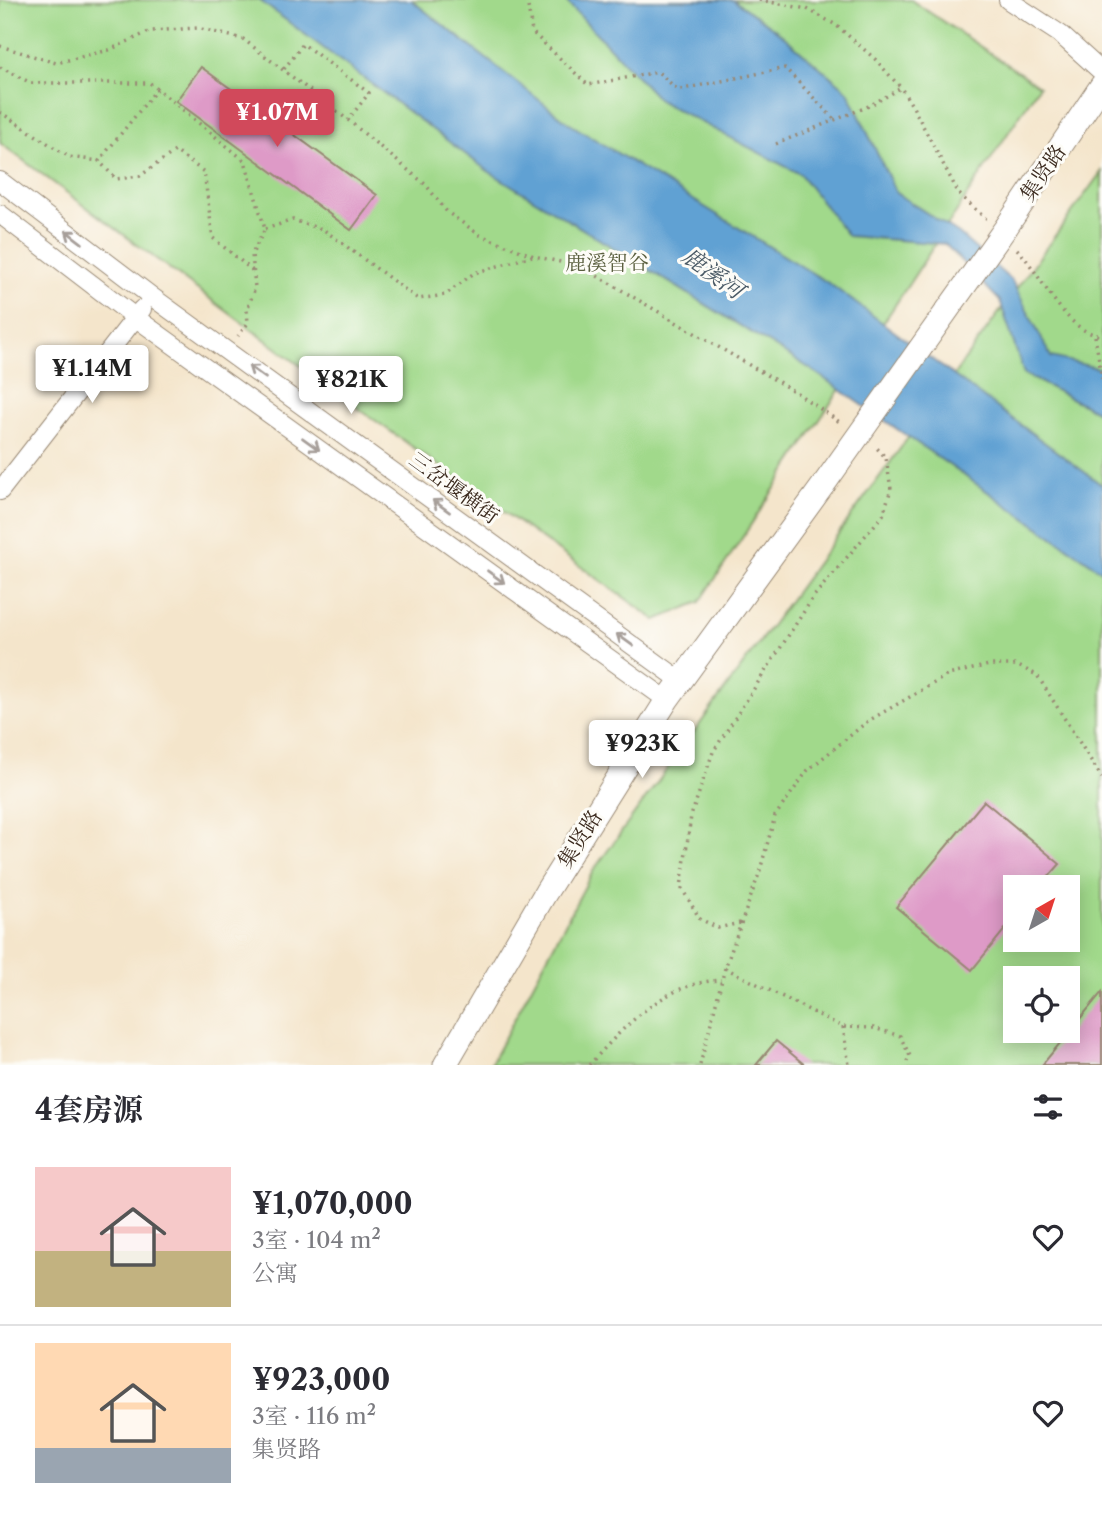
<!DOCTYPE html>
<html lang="zh">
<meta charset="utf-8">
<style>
:root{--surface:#fff;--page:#f2f2f3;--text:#2b2b33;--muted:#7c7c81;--line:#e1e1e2;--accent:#d1495b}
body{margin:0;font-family:"Libre Caslon Text","Noto Serif SC",serif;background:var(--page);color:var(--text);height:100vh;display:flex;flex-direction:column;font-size:26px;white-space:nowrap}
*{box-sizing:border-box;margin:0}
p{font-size:23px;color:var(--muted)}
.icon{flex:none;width:38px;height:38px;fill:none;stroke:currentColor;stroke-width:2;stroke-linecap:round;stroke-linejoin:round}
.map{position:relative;height:1065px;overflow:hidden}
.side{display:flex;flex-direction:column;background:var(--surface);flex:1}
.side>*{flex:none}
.needle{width:46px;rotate:39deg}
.fabs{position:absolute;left:1003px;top:875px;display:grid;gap:14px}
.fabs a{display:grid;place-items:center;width:77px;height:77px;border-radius:0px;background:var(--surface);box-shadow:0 4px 18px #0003;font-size:35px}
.price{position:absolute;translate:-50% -60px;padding:0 16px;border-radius:7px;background:#fff;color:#222;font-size:23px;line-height:46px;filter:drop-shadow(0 2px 4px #0008)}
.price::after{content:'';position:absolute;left:50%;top:42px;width:21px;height:16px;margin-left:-10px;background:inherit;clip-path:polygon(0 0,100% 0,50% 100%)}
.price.on{background:var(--accent);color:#fff}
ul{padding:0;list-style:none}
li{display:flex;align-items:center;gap:21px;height:175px;padding:0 35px}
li+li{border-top:2px solid var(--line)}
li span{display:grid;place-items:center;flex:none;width:196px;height:140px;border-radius:0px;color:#555}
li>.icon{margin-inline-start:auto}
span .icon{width:84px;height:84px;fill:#fffc;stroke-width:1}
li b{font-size:30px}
h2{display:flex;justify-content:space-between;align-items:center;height:84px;padding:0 35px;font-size:30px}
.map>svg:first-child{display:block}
.green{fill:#a1d98b;stroke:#6e8254;stroke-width:2;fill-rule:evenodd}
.water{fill:#60a1d3;stroke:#4e6678;stroke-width:2}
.building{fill:#de9ac7}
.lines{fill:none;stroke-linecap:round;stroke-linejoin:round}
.minor-casing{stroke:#988874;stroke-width:20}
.tertiary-casing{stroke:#988874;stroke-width:25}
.path{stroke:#988874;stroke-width:3.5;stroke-dasharray:2 5;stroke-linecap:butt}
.minor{stroke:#fff;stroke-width:18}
.tertiary{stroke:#fff;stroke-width:23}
.tertiary-bridge-casing{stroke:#988874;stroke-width:25;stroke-linecap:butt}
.tertiary-bridge{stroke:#fff;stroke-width:23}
.oneway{stroke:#a79f9a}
.labels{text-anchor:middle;stroke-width:6;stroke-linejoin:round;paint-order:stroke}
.street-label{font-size:21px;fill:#3b2a1e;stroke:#fdfcf7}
.park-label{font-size:21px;fill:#5a5f3f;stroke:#fdfcf7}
.water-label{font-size:23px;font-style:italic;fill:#4a5a66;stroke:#fdfcf7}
</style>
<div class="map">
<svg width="1102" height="1065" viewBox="0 0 1102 1065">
<rect width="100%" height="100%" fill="#fdfcf7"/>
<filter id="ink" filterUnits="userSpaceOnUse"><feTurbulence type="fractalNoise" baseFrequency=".0143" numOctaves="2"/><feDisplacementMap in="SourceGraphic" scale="14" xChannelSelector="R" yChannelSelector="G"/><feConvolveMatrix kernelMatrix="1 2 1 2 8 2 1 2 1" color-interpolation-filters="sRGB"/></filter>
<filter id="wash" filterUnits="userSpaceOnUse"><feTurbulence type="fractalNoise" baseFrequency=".00686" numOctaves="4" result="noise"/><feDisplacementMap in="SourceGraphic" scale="28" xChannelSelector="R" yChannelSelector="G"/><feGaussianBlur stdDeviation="1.57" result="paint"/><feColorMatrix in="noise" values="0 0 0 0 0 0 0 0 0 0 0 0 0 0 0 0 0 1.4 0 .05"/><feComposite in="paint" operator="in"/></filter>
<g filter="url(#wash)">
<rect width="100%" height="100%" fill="#f4e5cb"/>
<path class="green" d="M0,0H911L1039,86L700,602L656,620L352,404L0,143Z
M1102,171V1065H490L593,871ZM1015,887H1068V940H1015ZM1015,978H1068V1031H1015Z"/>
<path class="water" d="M259,0H411L570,124L830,284L1102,485V571L809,368L488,171Z
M565,0H733L776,30L848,91L896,193L959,234L1012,281L1051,357L1102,369V414L1024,374L1000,301L945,244L848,236L800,174L660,101Z"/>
<g id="blocks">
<path class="building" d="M201,67L377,195L351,230L176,101Z
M984,801L1060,864L1040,887H1015V917L972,970L896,907Z
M1102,992V1065H1042Z
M776,1041L805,1065H756Z"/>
</g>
</g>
<g filter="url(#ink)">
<use href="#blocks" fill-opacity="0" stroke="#988874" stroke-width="2"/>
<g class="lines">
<defs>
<path id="minor" d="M1008,0L1060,34L1102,72
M0,181L151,296L680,680
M0,214L136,318L667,700
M0,491L142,309"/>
<path id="tertiary" d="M1007,226L1102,85
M445,1065L546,892L667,700L824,484"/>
</defs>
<use href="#minor" class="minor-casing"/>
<use href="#tertiary" class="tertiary-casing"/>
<path class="path" d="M527,0L532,32L588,85L658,72L678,90L785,68L834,119
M759,0L807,9L836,25L875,59L901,88L913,107L959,194L986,219
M0,46L56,63L109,50L151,31L197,28L243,39L348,120L426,185L447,212L480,235L534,256L582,267L797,393L841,423
M0,67L31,83H150L245,161L265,229L252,254L255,288L247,310L248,323L238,336
M284,69L303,44L369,93L348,120
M157,89L99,161L116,179L140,176L175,151L204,172L213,238L253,271
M0,112L69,157L99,161
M776,144L869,106L901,88
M265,229L293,220L324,230L418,299L445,295L474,273L532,256
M1017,249C1040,271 1066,336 1102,335
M1095,336L1102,379
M740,923L718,928L700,919L681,887L691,816L713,752L814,596L883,515L891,489L886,458L876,447
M725,968L843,1027L874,1028L900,1036L910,1056L905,1065
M843,1027L849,1065
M589,1065C626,1025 663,983 721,980
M700,1065L725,968L759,874L775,816L808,770L868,721L948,675L989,665H1016L1037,675L1102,778"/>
<use href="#minor" class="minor"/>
<use href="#tertiary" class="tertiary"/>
<defs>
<path id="tertiary-bridge" d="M824,484L1007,226"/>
</defs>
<use href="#tertiary-bridge" class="tertiary-bridge-casing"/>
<use href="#tertiary-bridge" class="tertiary-bridge"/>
</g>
<defs><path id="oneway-shaft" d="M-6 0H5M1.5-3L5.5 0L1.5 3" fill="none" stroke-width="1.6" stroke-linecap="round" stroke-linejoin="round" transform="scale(1.75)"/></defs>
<g class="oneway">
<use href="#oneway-shaft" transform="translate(74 237) rotate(-143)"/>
<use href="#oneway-shaft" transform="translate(257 372) rotate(-144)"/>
<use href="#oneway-shaft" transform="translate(311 444) rotate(36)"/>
<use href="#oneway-shaft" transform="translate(441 506) rotate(-144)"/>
<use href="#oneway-shaft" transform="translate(496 577) rotate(36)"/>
<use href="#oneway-shaft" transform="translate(625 640) rotate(-144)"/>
</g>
</g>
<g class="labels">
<g class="street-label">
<text transform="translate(1043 173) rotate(-56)" y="7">集贤路</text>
<text transform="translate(454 488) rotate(36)" y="7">三岔堰横街</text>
<text transform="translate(580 839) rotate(-58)" y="7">集贤路</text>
</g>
<g class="park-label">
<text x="607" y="270">鹿溪智谷</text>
</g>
<g class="water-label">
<text transform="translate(713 273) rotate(36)" y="8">鹿溪河</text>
</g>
</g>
</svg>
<div class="fabs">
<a><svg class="needle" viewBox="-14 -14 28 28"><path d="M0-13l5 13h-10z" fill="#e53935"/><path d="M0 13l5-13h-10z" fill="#7c7c81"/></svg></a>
<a><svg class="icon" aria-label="locate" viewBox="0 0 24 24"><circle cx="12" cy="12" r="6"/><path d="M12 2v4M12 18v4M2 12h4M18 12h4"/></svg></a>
</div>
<b class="price on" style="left:277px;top:149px">¥1.07M</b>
<b class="price" style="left:92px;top:405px">¥1.14M</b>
<b class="price" style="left:351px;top:416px">¥821K</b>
<b class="price" style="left:642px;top:780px">¥923K</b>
</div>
<section class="side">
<h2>4套房源<svg class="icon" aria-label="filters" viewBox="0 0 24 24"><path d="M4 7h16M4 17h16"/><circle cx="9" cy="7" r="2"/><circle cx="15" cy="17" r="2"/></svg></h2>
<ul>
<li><span style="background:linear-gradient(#f6c9c9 60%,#c2b280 0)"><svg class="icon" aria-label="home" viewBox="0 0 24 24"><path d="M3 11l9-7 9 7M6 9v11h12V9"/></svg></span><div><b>¥1,070,000</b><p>3室 · 104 m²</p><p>公寓</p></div><svg class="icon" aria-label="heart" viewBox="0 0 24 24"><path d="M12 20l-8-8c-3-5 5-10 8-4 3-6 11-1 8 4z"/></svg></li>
<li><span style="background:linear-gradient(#ffd9b3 75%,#9aa5b1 0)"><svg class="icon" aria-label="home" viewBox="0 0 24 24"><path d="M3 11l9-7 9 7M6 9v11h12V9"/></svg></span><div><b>¥923,000</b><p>3室 · 116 m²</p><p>集贤路</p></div><svg class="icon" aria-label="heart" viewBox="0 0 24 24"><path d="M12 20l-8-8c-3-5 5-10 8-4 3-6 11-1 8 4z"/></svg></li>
</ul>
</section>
